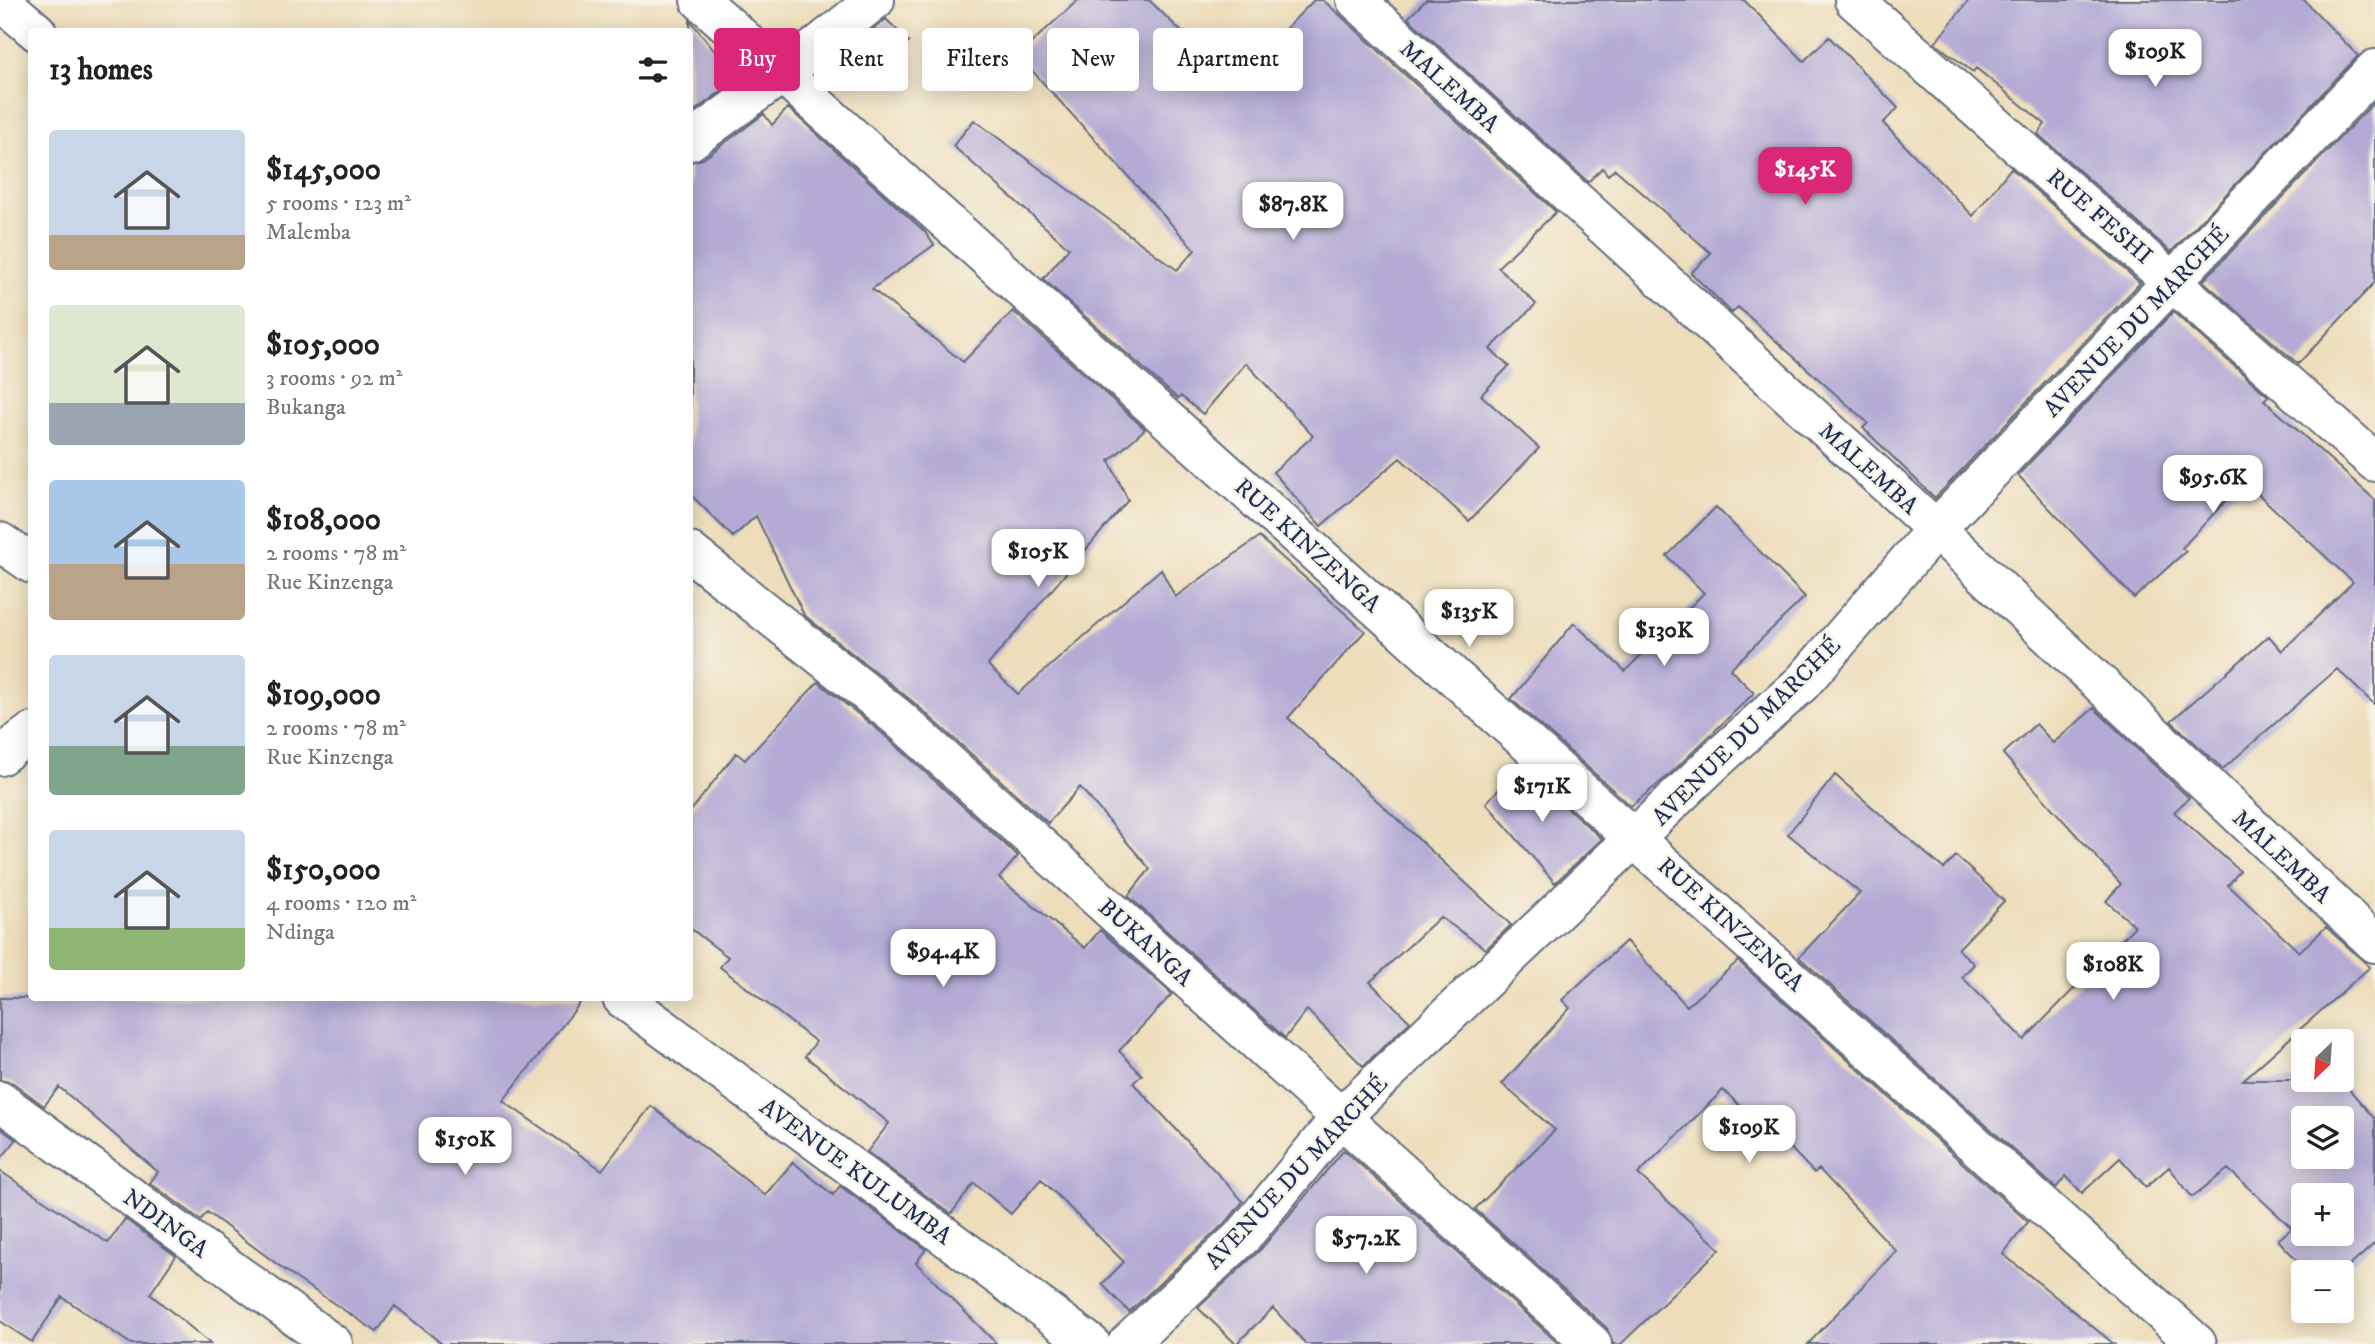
<!DOCTYPE html>
<meta charset="utf-8">
<style>
:root{--surface:#fff;--page:#f2f2f2;--text:#222;--muted:#767676;--accent:#db2777}
body{margin:0;font-family:"IM FELL DW Pica",serif;background:var(--page);color:var(--text);height:100vh;display:flex;flex-direction:column;font-size:26px;white-space:nowrap}
*{box-sizing:border-box;margin:0}
p{font-size:23px;color:var(--muted)}
.icon{flex:none;width:38px;height:38px;fill:none;stroke:currentColor;stroke-width:2;stroke-linecap:round;stroke-linejoin:round}
.map{position:relative;flex:1;overflow:hidden}
.details{position:absolute;left:28px;top:28px;width:665px;height:973px;display:flex;flex-direction:column;background:var(--surface);border-radius:7px;box-shadow:0 4px 18px #0003}
.details>*{flex:none}
.guide{position:absolute;left:714px;top:28px;width:665px;height:63px;display:flex;gap:14px}
.needle{width:46px;rotate:205deg}
.tools{position:absolute;left:2291px;top:1029px;display:grid;gap:14px}
.tools a{display:grid;place-items:center;width:63px;height:63px;border-radius:7px;background:var(--surface);box-shadow:0 4px 18px #0003;font-size:35px}
.price{position:absolute;translate:-50% -60px;padding:0 16px;border-radius:14px;background:#fff;color:#222;font-size:23px;line-height:46px;filter:drop-shadow(0 2px 4px #0008)}
.price::after{content:'';position:absolute;left:50%;top:42px;width:21px;height:16px;margin-left:-10px;background:inherit;clip-path:polygon(0 0,100% 0,50% 100%)}
.price.selected{background:var(--accent);color:#fff}
ul{padding:0;list-style:none}
li{display:flex;align-items:center;gap:21px;height:175px;padding:0 21px}
li span{display:grid;place-items:center;flex:none;width:196px;height:140px;border-radius:7px;color:#555}
li>.icon{margin-inline-start:auto}
span .icon{width:84px;height:84px;fill:#fffc;stroke-width:1}
li b{font-size:30px}
h2{display:flex;justify-content:space-between;align-items:center;height:84px;padding:0 21px;font-size:30px}
.tag{padding:0 24px;border-radius:7px;background:var(--surface);box-shadow:0 4px 18px #0003;font-size:24px;line-height:63px}
.tag.selected{background:var(--accent);color:#fff}
.map>svg:first-child{display:block}
.building{fill:#b4aad5;fill-rule:evenodd}
.lines{fill:none;stroke-linecap:round;stroke-linejoin:round}
.minor-casing{stroke:#646c7e;stroke-width:42}
.minor{stroke:#fff;stroke-width:38}
.labels{text-anchor:middle;stroke-width:5;stroke-linejoin:round;paint-order:stroke}
.street-label{font-size:24px;fill:#1b2f5e;stroke:#f7f3e8}
</style>
<div class="map">
<svg width="2375" height="1344" viewBox="0 0 2375 1344">
<rect width="100%" height="100%" fill="#f7f3e8"/>
<filter id="ink" filterUnits="userSpaceOnUse"><feTurbulence type="fractalNoise" baseFrequency=".0143" numOctaves="2"/><feDisplacementMap in="SourceGraphic" scale="14" xChannelSelector="R" yChannelSelector="G"/><feConvolveMatrix kernelMatrix="1 2 1 2 8 2 1 2 1" color-interpolation-filters="sRGB"/></filter>
<filter id="wash" filterUnits="userSpaceOnUse"><feTurbulence type="fractalNoise" baseFrequency=".00686" numOctaves="4" result="noise"/><feDisplacementMap in="SourceGraphic" scale="28" xChannelSelector="R" yChannelSelector="G"/><feGaussianBlur stdDeviation="1.57" result="paint"/><feColorMatrix in="noise" values="0 0 0 0 0 0 0 0 0 0 0 0 0 0 0 0 0 1.4 0 .05"/><feComposite in="paint" operator="in"/></filter>
<g filter="url(#wash)">
<rect width="100%" height="100%" fill="#edddba"/>
<g id="blocks">
<path class="building" d="M1078,0H1149L1233,82L1314,0H1323L1556,212L1498,267L1536,304L1490,349L1509,366L1481,395L1539,448L1469,521L1400,458L1321,526L1273,472L1313,436L1246,363L1203,414L1181,396L1178,399L1043,279L1069,248L953,146L974,120L1177,270L1195,250L1018,55Z
M1426,0H1744L1804,61L1829,37L1898,108L1883,123L1973,216L2011,168L2140,283L1935,498L1863,428L1868,423L1738,307L1732,313L1691,273L1711,253L1615,169L1608,175L1602,168L1588,182L1408,18Z
M1969,0H2304L2358,56L2171,252L2038,134L2045,124L1976,68L1973,72L1935,43Z
M886,19L909,42L870,74L845,52Z
M690,20L737,80L690,114Z
M2375,101V282L2298,364L2203,281Z
M788,108L924,231L934,245L872,289L963,362L1013,311L1145,429L1109,461L1128,500L988,665L1018,694L1161,569L1175,597L1259,537L1365,631L1288,718L1511,925L1486,949L1440,917L1370,982L1410,1022L1363,1066L1307,1010L1285,1038L1128,896L1150,869L1080,787L1048,823L912,701L804,615L756,516L733,537L690,494V162L703,159L764,114L772,125Z
M2173,312L2268,396L2264,400L2375,500V705L2337,669L2223,769L2171,721L2269,636L2282,651L2353,582L2244,481L2182,548L2186,551L2134,598L2018,475Z
M1716,507L1805,597L1730,669L1754,693L1668,776L1631,806L1511,699L1574,623L1625,671L1704,593L1667,556Z
M818,682L883,734L1018,856L999,878L1085,948L1100,930L1172,994L1119,1051L1142,1075L1133,1083L1243,1201L1228,1220L1129,1312L1102,1284L1124,1262L1041,1179L1011,1214L974,1183L951,1214L867,1152L889,1123L805,1056L816,1042L720,967L728,957L690,928V812L736,753L745,760Z
M2094,708L2189,798L2174,812L2240,871L2228,885L2299,952L2326,927L2370,967L2243,1080H2341L2375,1119V1243L2343,1272H2308L2278,1240L2292,1228L2228,1169L2192,1197L2169,1167L2146,1187L2120,1158L2082,1193L2066,1176L2056,1188L1799,957L1860,893L1788,834L1835,775L1944,869L1956,856L2004,901L1958,949L1974,964L1962,977L2024,1040L2135,926L2106,901L2121,884L2003,754L2036,724L2053,743ZM2303,1118H2342V1157H2303ZM2303,1195H2342V1234H2303Z
M1520,766L1602,839L1555,883L1486,803Z
M1626,941L1687,1006L1738,961L2028,1222L2003,1254L2114,1344H1808L1896,1251L1819,1169L1814,1173L1784,1141L1781,1144L1723,1090L1638,1174L1720,1249L1621,1344H1613L1607,1328L1475,1209L1555,1130L1502,1084L1570,1008L1562,1000Z
M0,998H584L503,1101L602,1170L651,1106L765,1195L793,1162L833,1195L840,1186L926,1249L916,1263L997,1344H442L395,1306L377,1332L297,1279L207,1212L201,1220L150,1183L158,1172L59,1087L44,1106L13,1083L0,1080Z
M0,1128L16,1140L0,1160Z
M1344,1150L1559,1344H1306L1273,1308L1236,1344L1198,1308L1261,1249Z
M0,1171L108,1243L125,1219L176,1256L150,1294L211,1344H131L62,1297L32,1342L0,1321Z"/>
</g>
</g>
<g filter="url(#ink)">
<use href="#blocks" fill-opacity="0" stroke="#646c7e" stroke-width="2"/>
<g class="lines">
<defs>
<path id="minor" d="M0,0L37,32
M700,0L2197,1344
M1356,0L1936,529L2375,943
M1854,0L2375,462
M690,141L782,74L875,0
M0,542L32,564
M690,552L897,717L1592,1344
M0,756L32,732
M622,998L1091,1344
M0,1101L333,1344
M1127,1344L1244,1235L1340,1118L1714,762L1802,683L1936,529L2375,69"/>
</defs>
<use href="#minor" class="minor-casing"/>
<use href="#minor" class="minor"/>
</g>
</g>
<g class="labels">
<g class="street-label">
<text transform="translate(1450 86) rotate(42)" y="8">MALEMBA</text>
<text transform="translate(2100 216) rotate(41)" y="8">RUE FESHI</text>
<text transform="translate(2136 321) rotate(-46)" y="8">AVENUE DU MARCHÉ</text>
<text transform="translate(1869 468) rotate(42)" y="8">MALEMBA</text>
<text transform="translate(1308 545) rotate(42)" y="8">RUE KINZENGA</text>
<text transform="translate(1746 731) rotate(-45)" y="8">AVENUE DU MARCHÉ</text>
<text transform="translate(2282 856) rotate(43)" y="8">MALEMBA</text>
<text transform="translate(1731 924) rotate(42)" y="8">RUE KINZENGA</text>
<text transform="translate(1146 942) rotate(42)" y="8">BUKANGA</text>
<text transform="translate(856 1171) rotate(36)" y="8">AVENUE KULUMBA</text>
<text transform="translate(1296 1172) rotate(-47)" y="8">AVENUE DU MARCHÉ</text>
<text transform="translate(166 1223) rotate(36)" y="8">NDINGA</text>
</g>
</g>
</svg>
<div class="tools">
<a><svg class="needle" viewBox="-14 -14 28 28"><path d="M0-13l5 13h-10z" fill="#e53935"/><path d="M0 13l5-13h-10z" fill="#767676"/></svg></a>
<a><svg class="icon" aria-label="layers" viewBox="0 0 24 24"><path d="M12 4l9 5-9 5-9-5zM3 14l9 5 9-5"/></svg></a>
<a>+</a>
<a>−</a>
</div>
<b class="price" style="left:2155px;top:89px">$109K</b>
<b class="price selected" style="left:1805px;top:207px">$145K</b>
<b class="price" style="left:1293px;top:242px">$87.8K</b>
<b class="price" style="left:2213px;top:515px">$95.6K</b>
<b class="price" style="left:1038px;top:589px">$105K</b>
<b class="price" style="left:1469px;top:649px">$135K</b>
<b class="price" style="left:1664px;top:668px">$130K</b>
<b class="price" style="left:1542px;top:824px">$171K</b>
<b class="price" style="left:943px;top:989px">$94.4K</b>
<b class="price" style="left:2113px;top:1002px">$108K</b>
<b class="price" style="left:1749px;top:1165px">$109K</b>
<b class="price" style="left:465px;top:1177px">$150K</b>
<b class="price" style="left:1366px;top:1276px">$57.2K</b>
<div class="guide">
<a class="tag selected">Buy</a>
<a class="tag">Rent</a>
<a class="tag">Filters</a>
<a class="tag">New</a>
<a class="tag">Apartment</a>
</div>
<section class="details">
<h2>13 homes<svg class="icon" aria-label="filters" viewBox="0 0 24 24"><path d="M4 7h16M4 17h16"/><circle cx="9" cy="7" r="2"/><circle cx="15" cy="17" r="2"/></svg></h2>
<ul>
<li><span style="background:linear-gradient(#c9d6e8 75%,#b9a48a 0)"><svg class="icon" aria-label="home" viewBox="0 0 24 24"><path d="M3 11l9-7 9 7M6 9v11h12V9"/></svg></span><div><b>$145,000</b><p>5 rooms · 123 m²</p><p>Malemba</p></div></li>
<li><span style="background:linear-gradient(#dfe7d0 70%,#9aa5b1 0)"><svg class="icon" aria-label="home" viewBox="0 0 24 24"><path d="M3 11l9-7 9 7M6 9v11h12V9"/></svg></span><div><b>$105,000</b><p>3 rooms · 92 m²</p><p>Bukanga</p></div></li>
<li><span style="background:linear-gradient(#a9c7e8 60%,#b9a48a 0)"><svg class="icon" aria-label="home" viewBox="0 0 24 24"><path d="M3 11l9-7 9 7M6 9v11h12V9"/></svg></span><div><b>$108,000</b><p>2 rooms · 78 m²</p><p>Rue Kinzenga</p></div></li>
<li><span style="background:linear-gradient(#c9d6e8 65%,#7fa58c 0)"><svg class="icon" aria-label="home" viewBox="0 0 24 24"><path d="M3 11l9-7 9 7M6 9v11h12V9"/></svg></span><div><b>$109,000</b><p>2 rooms · 78 m²</p><p>Rue Kinzenga</p></div></li>
<li><span style="background:linear-gradient(#c9d6e8 70%,#8fb573 0)"><svg class="icon" aria-label="home" viewBox="0 0 24 24"><path d="M3 11l9-7 9 7M6 9v11h12V9"/></svg></span><div><b>$150,000</b><p>4 rooms · 120 m²</p><p>Ndinga</p></div></li>
</ul>
</section>
</div>
